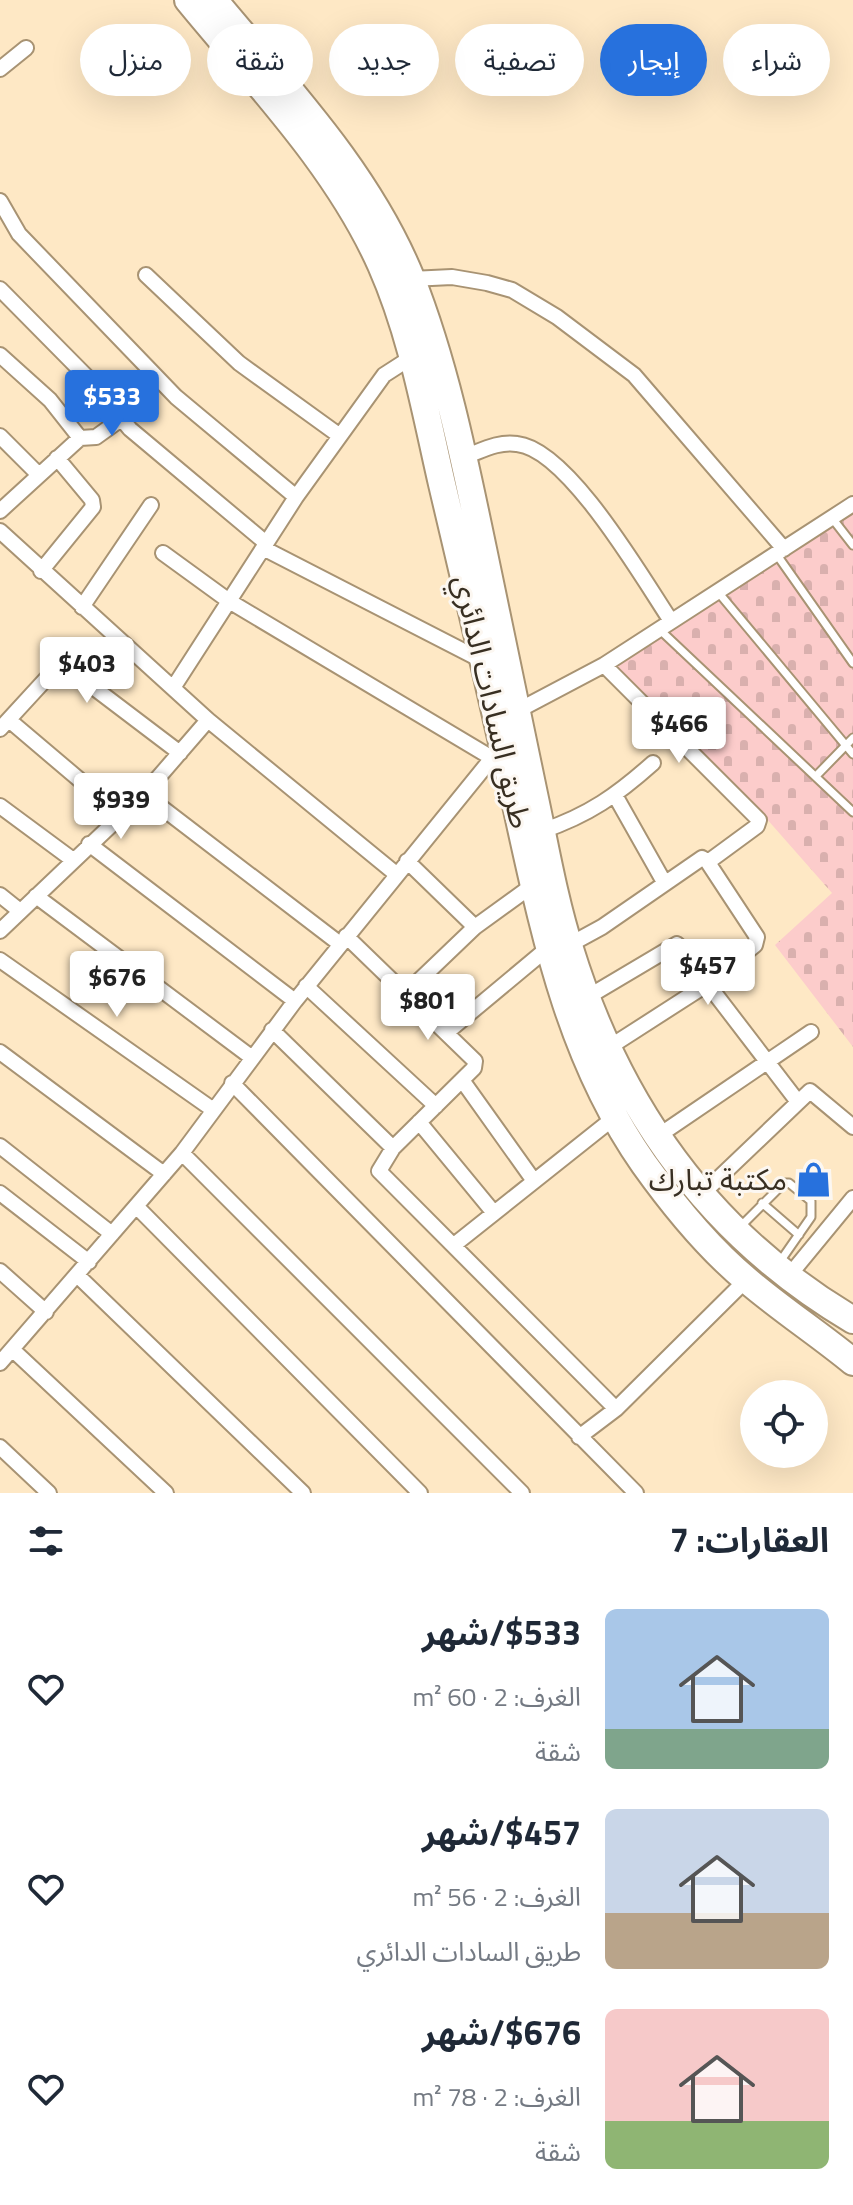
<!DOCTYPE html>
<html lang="ar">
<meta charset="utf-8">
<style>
:root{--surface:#fff;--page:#f2f2f3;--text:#1f2937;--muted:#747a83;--accent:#2771dd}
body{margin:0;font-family:"Titillium Web","Noto Sans Arabic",sans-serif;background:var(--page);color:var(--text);direction:rtl;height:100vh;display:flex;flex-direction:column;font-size:30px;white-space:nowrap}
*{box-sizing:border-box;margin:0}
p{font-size:26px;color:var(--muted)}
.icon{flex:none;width:44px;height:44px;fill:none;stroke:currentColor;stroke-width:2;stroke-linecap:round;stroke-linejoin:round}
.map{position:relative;height:1493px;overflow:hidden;direction:ltr}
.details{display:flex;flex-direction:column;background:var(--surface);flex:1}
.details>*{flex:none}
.hud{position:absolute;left:24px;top:24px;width:806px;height:72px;direction:rtl;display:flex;gap:16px}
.fabs{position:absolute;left:740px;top:1380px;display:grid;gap:16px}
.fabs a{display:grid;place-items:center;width:88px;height:88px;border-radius:50%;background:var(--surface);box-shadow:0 8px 32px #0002;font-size:40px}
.price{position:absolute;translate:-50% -68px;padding:0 18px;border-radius:8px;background:#fff;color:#222;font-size:26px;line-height:52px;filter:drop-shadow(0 2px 4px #0008)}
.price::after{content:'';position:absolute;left:50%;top:48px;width:24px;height:18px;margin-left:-12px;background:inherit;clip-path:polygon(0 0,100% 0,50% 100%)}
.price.on{background:var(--accent);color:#fff}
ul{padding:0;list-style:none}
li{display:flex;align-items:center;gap:24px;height:200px;padding:0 24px}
li span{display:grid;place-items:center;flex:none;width:224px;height:160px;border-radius:12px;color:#555}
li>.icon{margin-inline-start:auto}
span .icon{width:96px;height:96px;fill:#fffc;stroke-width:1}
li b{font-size:34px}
h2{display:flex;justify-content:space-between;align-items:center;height:96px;padding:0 24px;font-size:34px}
.tag{padding:0 28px;border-radius:36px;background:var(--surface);box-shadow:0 8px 32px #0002;font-size:28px;line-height:72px}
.tag.on{background:var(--accent);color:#fff}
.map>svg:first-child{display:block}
.cemetery{fill:url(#cemetery-stones)}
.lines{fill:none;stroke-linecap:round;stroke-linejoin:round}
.lane-casing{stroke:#a89373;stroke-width:11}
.street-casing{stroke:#a89373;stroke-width:18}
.highway-casing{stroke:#a89373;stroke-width:30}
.lane{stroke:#fff;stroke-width:7}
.street{stroke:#fff;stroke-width:14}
.highway{stroke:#fff;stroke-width:26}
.labels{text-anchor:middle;stroke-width:6;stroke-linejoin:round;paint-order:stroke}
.street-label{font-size:30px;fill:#382f22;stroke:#fcf7f1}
.poi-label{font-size:30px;fill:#382f22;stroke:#fcf7f1;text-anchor:end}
</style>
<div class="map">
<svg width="853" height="1493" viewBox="0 0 853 1493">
<defs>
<pattern id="cemetery-stones" width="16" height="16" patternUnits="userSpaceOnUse" patternTransform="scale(2)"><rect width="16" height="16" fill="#fccccb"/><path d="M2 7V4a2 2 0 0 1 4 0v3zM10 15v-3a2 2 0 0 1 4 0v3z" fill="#d9b0ae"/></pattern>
</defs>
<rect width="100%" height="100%" fill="#fee8c5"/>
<path class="cemetery" d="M853,510V1047L775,945L832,893L752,802L621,675L615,660Z"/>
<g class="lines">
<defs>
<path id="lane" d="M832,518L853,545
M777,555L853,663
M718,592L853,754
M659,629L853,812
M816,776L853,738
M762,1203L799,1235
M741,1226L784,1183H789L811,1201V1217L779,1263"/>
<path id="street" d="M0,69L26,48
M0,201L19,234L176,397L296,497L384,375L412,357
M146,275L239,363L340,436
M411,279L452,277L487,283L512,290L557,317L634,375L784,549
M0,289L88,378L130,429L266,543
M0,355L50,400L80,438
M0,436L38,474
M464,457C481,451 498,441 517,444C568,449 643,579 671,621
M0,511L80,438L96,437L121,419
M0,531L208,720L396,874
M263,548L483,661
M163,553L229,601L492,758
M41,571L93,507L92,500L57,458
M82,607L151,505
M604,665L759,820L757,826L708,862
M173,688L296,497
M517,711L604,665L853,504
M9,720L121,815
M0,729L57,667L64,665L180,753
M144,794L340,944
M616,797L664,882
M0,806L73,860
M542,831C589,815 617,795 653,763
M89,844L295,1001
M407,861L475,927
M0,895L20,911
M36,896L251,1057
M0,931L144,794L208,720
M346,936L475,1061L474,1068L393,1148L379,1171L616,1409
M569,945L602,927L702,858L707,861L757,937L755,945L706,985L608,1048
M0,960L212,1109
M306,986L436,1106
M406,993L475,927L533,885
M586,998L677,944L798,1102
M272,1030L393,1148
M446,1033L548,948
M0,1052L164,1174
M462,1080L534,1181
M232,1083L636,1493
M419,1122L494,1213
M658,1136L811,1032
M0,1146L112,1234
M182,1153L522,1493
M0,1193L89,1262
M701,1195L810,1091L853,1127
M136,1206L420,1493
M454,1245L615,1117
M0,1271L46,1312
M77,1275L303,1493
M788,1277L853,1198
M13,1350L166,1493
M0,1363L182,1153L295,1001L492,758L502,740
M579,1437L616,1409L746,1280
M0,1447L49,1493"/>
<path id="highway" d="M188,0C256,83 337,166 381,265C412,335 425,410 442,484C469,598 496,713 521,828C547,946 573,1063 644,1164C674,1206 708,1248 748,1281C782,1310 819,1334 853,1362
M214,0C286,87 368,172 411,278C445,364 464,458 483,549C500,630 517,712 534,794C545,845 554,899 570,949C619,1108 709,1235 853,1320"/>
</defs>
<use href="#lane" class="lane-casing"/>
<use href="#street" class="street-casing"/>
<use href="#highway" class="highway-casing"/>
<use href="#lane" class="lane"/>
<use href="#street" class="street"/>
<use href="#highway" class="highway"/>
</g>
<defs>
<symbol id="shop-bare" viewBox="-9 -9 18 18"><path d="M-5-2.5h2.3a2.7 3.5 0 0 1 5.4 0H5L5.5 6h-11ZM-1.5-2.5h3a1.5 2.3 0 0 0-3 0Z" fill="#2771dd" stroke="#fcf7f1" stroke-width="2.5" paint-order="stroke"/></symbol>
</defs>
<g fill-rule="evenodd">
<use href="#shop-bare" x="788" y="1154" width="51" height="51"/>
</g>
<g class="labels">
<g class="street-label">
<text transform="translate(492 702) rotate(77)" y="10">طريق السادات الدائري</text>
</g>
<g class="poi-label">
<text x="787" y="1190">مكتبة تبارك</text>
</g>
</g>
</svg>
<div class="fabs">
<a><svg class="icon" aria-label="locate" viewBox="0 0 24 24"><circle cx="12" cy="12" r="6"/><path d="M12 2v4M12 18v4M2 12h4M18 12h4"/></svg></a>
</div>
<b class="price on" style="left:112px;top:438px">$533</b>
<b class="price" style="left:87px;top:705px">$403</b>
<b class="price" style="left:679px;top:765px">$466</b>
<b class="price" style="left:121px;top:841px">$939</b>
<b class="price" style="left:708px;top:1007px">$457</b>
<b class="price" style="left:117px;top:1019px">$676</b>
<b class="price" style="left:428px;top:1042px">$801</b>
<div class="hud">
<a class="tag">شراء</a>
<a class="tag on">إيجار</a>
<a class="tag">تصفية</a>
<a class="tag">جديد</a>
<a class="tag">شقة</a>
<a class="tag">منزل</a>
</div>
</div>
<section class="details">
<h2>العقارات: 7<svg class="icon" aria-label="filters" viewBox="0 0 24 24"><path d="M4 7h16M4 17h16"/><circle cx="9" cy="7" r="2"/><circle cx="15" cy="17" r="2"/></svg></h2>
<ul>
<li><span style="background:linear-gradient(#a9c7e8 75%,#7fa58c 0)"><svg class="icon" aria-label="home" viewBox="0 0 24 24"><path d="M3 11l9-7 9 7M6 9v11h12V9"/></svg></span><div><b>$533/شهر</b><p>الغرف: 2 · 60 m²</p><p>شقة</p></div><svg class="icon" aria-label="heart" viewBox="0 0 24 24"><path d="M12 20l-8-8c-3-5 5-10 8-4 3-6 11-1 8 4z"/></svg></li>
<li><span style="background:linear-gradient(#c9d6e8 65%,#b9a48a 0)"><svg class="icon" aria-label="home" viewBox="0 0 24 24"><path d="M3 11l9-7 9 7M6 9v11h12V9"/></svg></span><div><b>$457/شهر</b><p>الغرف: 2 · 56 m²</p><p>طريق السادات الدائري</p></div><svg class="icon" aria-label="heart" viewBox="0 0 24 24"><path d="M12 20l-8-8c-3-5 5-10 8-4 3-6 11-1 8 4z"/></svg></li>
<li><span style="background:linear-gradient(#f6c9c9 70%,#8fb573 0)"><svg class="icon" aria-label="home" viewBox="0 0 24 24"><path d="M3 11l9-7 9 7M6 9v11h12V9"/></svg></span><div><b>$676/شهر</b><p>الغرف: 2 · 78 m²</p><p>شقة</p></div><svg class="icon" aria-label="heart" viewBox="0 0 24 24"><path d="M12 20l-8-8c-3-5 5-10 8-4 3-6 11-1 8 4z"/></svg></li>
</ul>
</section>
